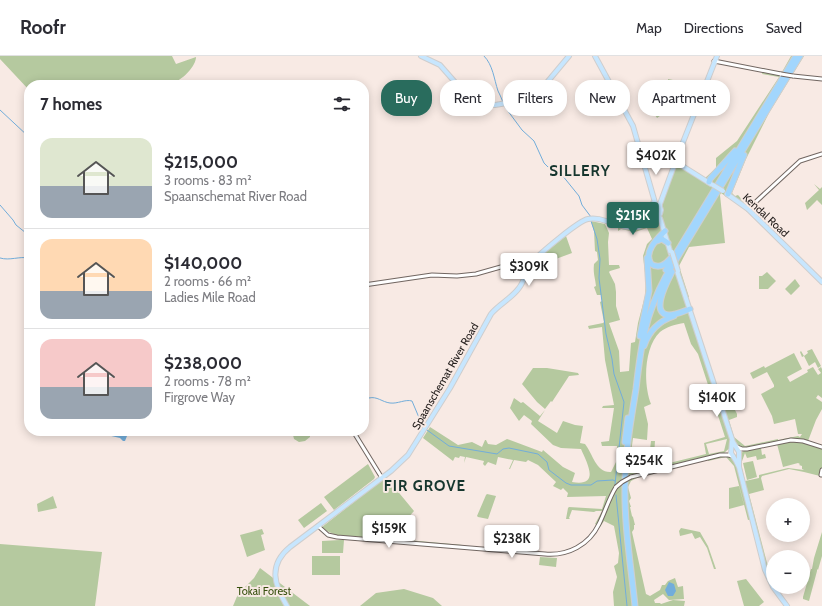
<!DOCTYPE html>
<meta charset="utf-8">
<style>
:root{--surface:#fff;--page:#f7f7f7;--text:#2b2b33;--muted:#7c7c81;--line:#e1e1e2;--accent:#296c5d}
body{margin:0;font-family:Cabin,sans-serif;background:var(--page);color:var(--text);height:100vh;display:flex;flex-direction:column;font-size:15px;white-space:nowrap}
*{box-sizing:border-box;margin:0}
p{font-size:13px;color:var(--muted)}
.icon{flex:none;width:22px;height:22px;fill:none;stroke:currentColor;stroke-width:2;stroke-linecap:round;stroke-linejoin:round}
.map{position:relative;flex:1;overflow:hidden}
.drawer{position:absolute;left:24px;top:24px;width:345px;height:356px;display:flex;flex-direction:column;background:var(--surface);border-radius:16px;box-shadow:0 2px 10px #0003}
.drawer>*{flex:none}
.banner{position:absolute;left:381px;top:24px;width:380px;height:36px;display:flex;gap:8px}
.tools{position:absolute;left:766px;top:442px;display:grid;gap:8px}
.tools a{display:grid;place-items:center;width:44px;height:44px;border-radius:50%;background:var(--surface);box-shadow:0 2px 10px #0003;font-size:20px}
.price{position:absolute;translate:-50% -34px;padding:0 9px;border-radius:4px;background:#fff;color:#222;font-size:13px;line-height:26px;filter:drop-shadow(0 1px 2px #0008)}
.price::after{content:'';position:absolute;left:50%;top:24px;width:12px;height:9px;margin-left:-6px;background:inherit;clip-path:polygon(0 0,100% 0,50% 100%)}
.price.selected{background:var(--accent);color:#fff}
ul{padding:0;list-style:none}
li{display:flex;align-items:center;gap:12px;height:100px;padding:0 16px}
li+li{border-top:1px solid var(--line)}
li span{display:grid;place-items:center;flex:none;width:112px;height:80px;border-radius:12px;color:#555}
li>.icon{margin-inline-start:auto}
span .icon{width:48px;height:48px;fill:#fffc;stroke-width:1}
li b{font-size:17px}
h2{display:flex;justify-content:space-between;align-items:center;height:48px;padding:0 16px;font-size:17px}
.tag{padding:0 14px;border-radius:16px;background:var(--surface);box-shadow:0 2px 10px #0003;font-size:14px;line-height:36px}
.tag.selected{background:var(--accent);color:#fff}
header{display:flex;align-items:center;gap:24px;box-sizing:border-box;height:56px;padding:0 20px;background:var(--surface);border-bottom:1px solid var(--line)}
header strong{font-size:19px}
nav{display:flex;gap:22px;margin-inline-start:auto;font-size:14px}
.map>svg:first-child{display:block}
.green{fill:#b5c99f;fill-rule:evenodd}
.water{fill:#72adda}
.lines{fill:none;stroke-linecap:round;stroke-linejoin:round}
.stream{stroke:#72adda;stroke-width:1}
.minor-casing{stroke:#716661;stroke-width:5}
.major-casing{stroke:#cfcece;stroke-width:6}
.highway-casing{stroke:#cfcece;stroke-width:7}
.minor{stroke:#fff;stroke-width:3}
.major{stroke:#c7e6fe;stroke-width:4}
.highway{stroke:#a2d6fd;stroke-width:5}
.minor-bridge-casing{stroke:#716661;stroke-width:5;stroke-linecap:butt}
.major-bridge-casing{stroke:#cfcece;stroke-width:6;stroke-linecap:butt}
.minor-bridge{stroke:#fff;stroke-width:3}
.major-bridge{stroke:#c7e6fe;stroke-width:4}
.labels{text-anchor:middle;stroke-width:4;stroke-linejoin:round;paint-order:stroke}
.street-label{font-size:11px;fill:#26211f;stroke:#f8eae4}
.park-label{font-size:11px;fill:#364f0c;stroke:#f8eae4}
.district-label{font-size:15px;font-weight:bold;letter-spacing:1px;fill:#16362e;stroke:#f8eae4}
</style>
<header>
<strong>Roofr</strong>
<nav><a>Map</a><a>Directions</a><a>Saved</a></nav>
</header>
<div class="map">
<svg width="822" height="550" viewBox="0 0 822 550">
<rect width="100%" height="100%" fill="#f8eae4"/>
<path class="green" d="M0,0H172L176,8L196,1C196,10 183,23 175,26L176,29H29V34L0,3Z
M791,0H804L769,57L746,103L732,137L735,140L738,139L744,146L740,150L721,137L720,139L725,187L689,191L679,210L689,241L686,242L718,338L726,336L737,358V361L729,364L734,381L745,390L778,383V386L791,384L822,391V414L820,420L804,416L789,413L762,420L761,422L764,434L749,438L767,507L773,516V531L768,523L752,463L748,464L734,410L726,401L708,405V402L652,415L653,418L641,420L631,425L628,431L631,442L629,445L631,451H630L632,460L633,461L635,469H634V473L632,476L646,538L650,540L660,534L662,529H665L668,525L675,522L678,531L683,530L684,543L669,544L663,538L654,544L655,547H660L661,548L673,544L685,545L684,550H614L613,536L617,521L614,510L618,507L619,497L614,470L604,465L600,471L595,468L602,455H596L594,456L572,454L569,462L570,463H566L568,452L569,451L602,453L606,440L567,441L568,437L563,432L561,434L553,430L556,426L538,409L528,404L526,406L514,404L510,413H509L513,404L498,401L496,409L488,406L485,410L483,408L484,405L466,401L464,407L465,401L460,400L459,402L455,401L453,405L423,382L430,371L458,389L472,386L482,391L485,384H486L488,388L496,389L507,383L542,396L543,394L563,411L575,417L572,426C601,431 587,407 581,393L561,392L553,389L531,368L532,365L524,359L519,365L510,352L514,342L521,347L523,346L540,360L545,354L538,365L557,377L563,365L575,369L583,370L580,387L585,388C593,398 596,417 611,416L617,404V390H602L601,386L609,385L614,352H602L603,350L614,349L605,304L602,271L589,273L588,270L603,267L604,266L600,246L602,245L601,239H597L594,231L596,230C595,221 593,218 594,208L598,204L597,196L595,195L594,175L591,165L605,168L609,177L608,186L609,209H619L620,212L610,215L609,216L615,228L616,236V250L620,264L609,267L619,295L620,316L629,315L631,287L635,286L638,267L645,240L646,225L643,200L647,188L652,183L647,172L635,176L621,173L618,175V169L632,172L655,162L658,163L660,158V151L674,115L677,111H683L704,123L716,112V102L737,85L779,21L762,18L764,12L766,14L782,16ZM684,267L691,288L698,298L725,381L704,387L706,398L657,410L656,409L654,400L655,385H651L649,402L652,413C643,415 636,418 629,412L633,382L647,384L648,368L644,351L651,348C643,328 644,291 660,276C666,271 676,268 684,267ZM727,383L724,395L709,398L706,388ZM734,388L745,394L739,399L737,405L732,400L723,398ZM777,388L783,411L798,407L800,408L799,409L802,410V413L804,414L788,412L759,419V422L745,425L741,408L745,397L747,402L756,400L757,404L766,402L765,398L762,399L761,392Z
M668,23L702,30L701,33C681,29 684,43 680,57L670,53L657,62L648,47L662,39L660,28L668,25Z
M814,128L820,133L822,131V149L817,144L807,154L805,147L819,134Z
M566,180L572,197L537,210L538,213L532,215L530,211L537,203Z
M767,216L776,225L768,233H759V220H762Z
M795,223L800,230L791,239L785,233Z
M812,293L821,310L818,312L815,306L809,310L804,300L802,301L800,296L801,295L804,300L808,297L807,295Z
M794,297L802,313L787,321L790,326L808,316L807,314L813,311L818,319L821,317L818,313L821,311L822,313V342L818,339L816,342L822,346V353L816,364L808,385L793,383L778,384L798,380L800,381L802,378H798L795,363L774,368L772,360L761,338L774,331V329L767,316L753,323L750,317L764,310L765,312Z
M533,312H547L578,317L579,319L569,320L552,346L551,345L545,353L537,346L522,328Z
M292,375H310V381L305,385L299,386L294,383Z
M753,405L757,421L747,424L743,407Z
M368,408L375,421L374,423L334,454L324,441Z
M386,421L414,455L400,471L399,476L408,477L407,482H399V479H397V483L463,489V490L336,479L327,475L322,471Z
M739,430L744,449L729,453V432Z
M487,438L496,440L488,463L478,461L477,460L486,439Z
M53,440L57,452L38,456L37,448Z
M321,447L327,455L304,472L298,464Z
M681,472L700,476L708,490L716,513H714L707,492L700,481L695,483L692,477L680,480L679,475Z
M262,473L264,478L261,479L265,494L247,501L240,479Z
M822,476V500L818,514L817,513V515L809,545L803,543V541L811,513H812L814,502Z
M340,484H344L343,497H322V485Z
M0,488L102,496L95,550H0Z
M312,500H340V519H312Z
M540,501L557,502L556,511L539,509Z
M260,512L310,550H233L238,538L254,522Z
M746,523L764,546L759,550H744L737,525Z
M404,533L433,542L442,550H360L376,537Z"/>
<path class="water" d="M107,375H127V380L125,385H123L120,382L107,379Z
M669,526L674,528L676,535L673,540H668L665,534Z"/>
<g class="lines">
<path class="stream" d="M484,0C493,9 494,23 498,35C500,39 502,43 503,47
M505,51L522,74L534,85L544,107L548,111L555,114L557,118L560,117L562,119L579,140L582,149L591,161
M0,54L29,81
M0,149L13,164L16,169L26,177L29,183
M591,165L597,183L600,203L599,222L606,278L612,303L614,318L624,346L615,428
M0,202C10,205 19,200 29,202
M364,335L369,342C377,340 382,346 390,347C398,348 405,343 412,345L423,371
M427,374L449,390L497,398L503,393L509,392L538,398L547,406L549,414L566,427L571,429H591L597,425L613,424L615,425
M616,439L627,550"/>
<defs>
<path id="minor" d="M714,5L781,18
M793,20L822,23
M748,153L800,105L822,98
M364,229L432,219L457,220L476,218L529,203L534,204
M364,302L366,313L364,324
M353,375L382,422
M737,391L742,393H747L791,384L803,385L822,391
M822,414L821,419H822
M631,421L720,399H728L733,400
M318,470L328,479L337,481L545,498C568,500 589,489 599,468C605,456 609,442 616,431"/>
<path id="major" d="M421,0L440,9L468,41L483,48L495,49L507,47L538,35L544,30L569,0
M595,0L633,70L656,150
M676,106L711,128
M727,138L748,153L822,226
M653,147L652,154L653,158
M660,158L661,154L660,151V148L678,99L717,0
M657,159L660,162L671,198
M677,215L733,386L739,396V411
M732,385L731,397L736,405L739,411L765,514L773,531
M773,531L787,550
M287,550C274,529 268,509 290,491L391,415L408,399L450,332L491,258C499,248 511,243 519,232C526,223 526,212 534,204C542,196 578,165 588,163C594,162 600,163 606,165C628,172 638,178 656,159"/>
<path id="highway" d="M709,126L710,123L735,95
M728,138L744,99
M665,175C657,183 643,196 651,208C659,213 665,209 670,203
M657,185L662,183L668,187
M666,214L796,0
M672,216C668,224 649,258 669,259C676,259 684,255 690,253
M640,280L649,235L647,202
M644,290C649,275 659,265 674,260
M625,386L628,362
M635,550C631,510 624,469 625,429C625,397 631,364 636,333C641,289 645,259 666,220L800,0"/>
</defs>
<use href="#minor" class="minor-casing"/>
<use href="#major" class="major-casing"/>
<use href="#highway" class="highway-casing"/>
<use href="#minor" class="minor"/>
<use href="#major" class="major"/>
<use href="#highway" class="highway"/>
<defs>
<path id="minor-bridge" d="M781,18L793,20
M616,431L622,426L631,421"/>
<path id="major-bridge" d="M713,129L723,135
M672,196L678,215"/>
</defs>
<use href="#minor-bridge" class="minor-bridge-casing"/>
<use href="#major-bridge" class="major-bridge-casing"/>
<use href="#minor-bridge" class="minor-bridge"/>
<use href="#major-bridge" class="major-bridge"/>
</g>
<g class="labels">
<g class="street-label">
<text transform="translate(766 159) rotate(43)" y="4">Kendal Road</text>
<text transform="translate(445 320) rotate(-60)" y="4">Spaanschemat River Road</text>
</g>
<g class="park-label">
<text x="264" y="539">Tokai Forest</text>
</g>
<g class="district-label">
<text x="580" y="120">SILLERY</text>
<text x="425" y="435">FIR GROVE</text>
</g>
</g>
</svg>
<div class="tools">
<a>+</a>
<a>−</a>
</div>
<b class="price" style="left:656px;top:120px">$402K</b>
<b class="price selected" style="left:633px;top:180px">$215K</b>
<b class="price" style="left:529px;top:231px">$309K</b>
<b class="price" style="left:717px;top:362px">$140K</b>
<b class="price" style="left:644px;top:425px">$254K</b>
<b class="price" style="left:389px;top:493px">$159K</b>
<b class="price" style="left:512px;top:503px">$238K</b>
<div class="banner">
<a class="tag selected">Buy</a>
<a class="tag">Rent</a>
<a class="tag">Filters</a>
<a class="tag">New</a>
<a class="tag">Apartment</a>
</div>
<section class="drawer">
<h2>7 homes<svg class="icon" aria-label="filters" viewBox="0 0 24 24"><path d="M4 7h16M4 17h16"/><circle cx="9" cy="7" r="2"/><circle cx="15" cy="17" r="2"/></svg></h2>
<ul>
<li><span style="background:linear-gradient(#dfe7d0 60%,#9aa5b1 0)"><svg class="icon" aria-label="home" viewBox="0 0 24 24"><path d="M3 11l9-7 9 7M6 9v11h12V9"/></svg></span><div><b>$215,000</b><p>3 rooms · 83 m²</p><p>Spaanschemat River Road</p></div></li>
<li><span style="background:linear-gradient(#ffd9b3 65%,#9aa5b1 0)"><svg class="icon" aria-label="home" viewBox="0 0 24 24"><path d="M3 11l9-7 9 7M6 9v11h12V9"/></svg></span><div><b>$140,000</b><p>2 rooms · 66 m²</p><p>Ladies Mile Road</p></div></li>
<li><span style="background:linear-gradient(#f6c9c9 60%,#9aa5b1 0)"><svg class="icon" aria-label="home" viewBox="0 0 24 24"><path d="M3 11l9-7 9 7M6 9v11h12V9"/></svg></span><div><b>$238,000</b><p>2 rooms · 78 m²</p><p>Firgrove Way</p></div></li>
</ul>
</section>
</div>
